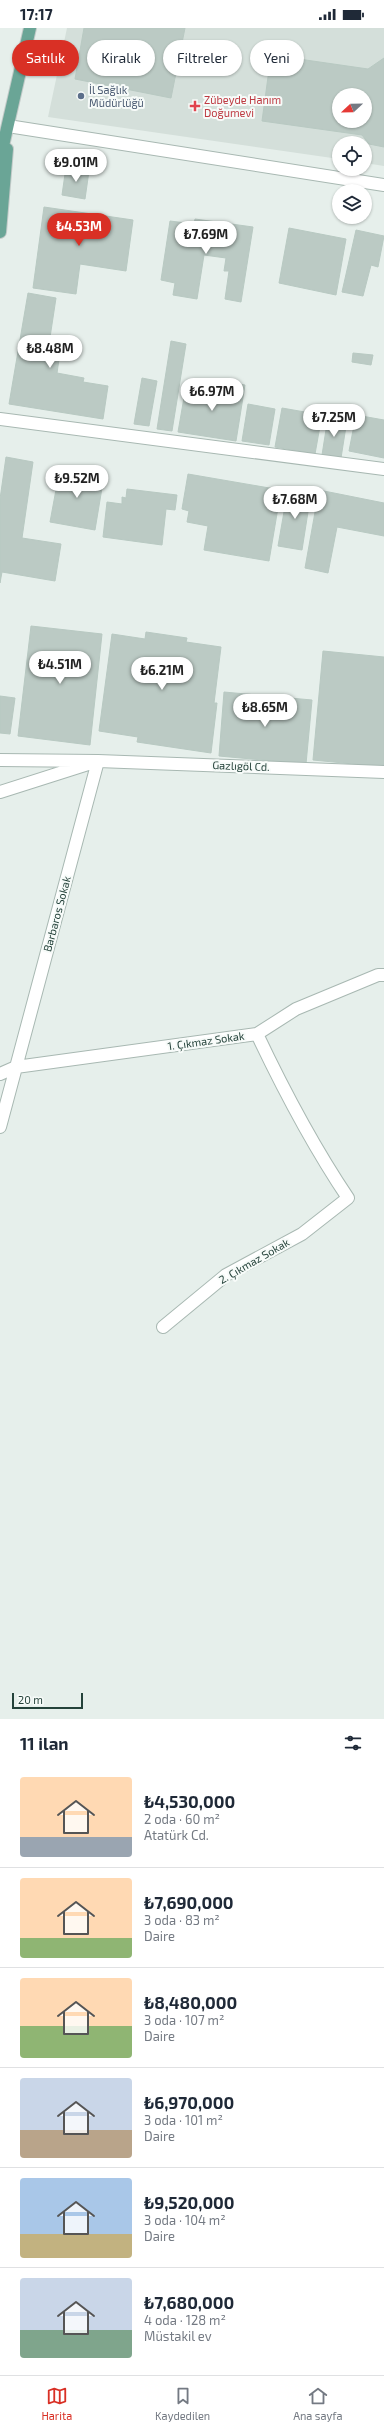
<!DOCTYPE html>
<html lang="tr">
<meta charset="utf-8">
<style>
:root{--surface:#fff;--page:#f6f6f7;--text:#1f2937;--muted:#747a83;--line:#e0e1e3;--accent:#d93025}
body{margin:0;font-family:"Exo 2",sans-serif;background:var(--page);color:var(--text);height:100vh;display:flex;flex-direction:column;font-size:15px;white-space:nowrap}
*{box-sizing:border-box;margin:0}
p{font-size:13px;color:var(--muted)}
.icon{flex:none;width:22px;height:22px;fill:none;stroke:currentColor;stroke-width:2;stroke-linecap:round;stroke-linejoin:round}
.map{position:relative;height:1691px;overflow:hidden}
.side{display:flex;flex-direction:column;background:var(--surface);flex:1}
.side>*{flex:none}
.top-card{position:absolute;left:12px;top:12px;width:360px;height:36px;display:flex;gap:8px}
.needle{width:26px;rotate:248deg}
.fabs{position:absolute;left:332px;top:60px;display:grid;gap:8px}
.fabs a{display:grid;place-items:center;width:40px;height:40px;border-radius:50%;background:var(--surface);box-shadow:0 1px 3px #0004;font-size:20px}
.scale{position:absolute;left:12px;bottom:10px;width:71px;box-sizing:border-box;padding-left:4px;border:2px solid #24423a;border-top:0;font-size:11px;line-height:14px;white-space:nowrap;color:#24423a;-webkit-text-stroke:3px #f7fbf9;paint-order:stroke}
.price{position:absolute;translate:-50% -34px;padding:0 9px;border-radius:14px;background:#fff;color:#222;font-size:13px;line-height:26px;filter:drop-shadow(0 1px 2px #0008)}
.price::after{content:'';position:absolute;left:50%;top:24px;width:12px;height:9px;margin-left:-6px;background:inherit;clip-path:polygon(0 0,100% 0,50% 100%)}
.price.active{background:var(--accent);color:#fff}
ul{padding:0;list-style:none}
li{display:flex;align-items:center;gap:12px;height:100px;padding:0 20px}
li+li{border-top:1px solid var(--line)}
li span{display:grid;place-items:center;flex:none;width:112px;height:80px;border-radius:4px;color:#555}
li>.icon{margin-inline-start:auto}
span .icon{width:48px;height:48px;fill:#fffc;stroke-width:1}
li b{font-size:17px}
h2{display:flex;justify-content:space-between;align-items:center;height:48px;padding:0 20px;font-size:17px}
.tag{padding:0 14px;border-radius:18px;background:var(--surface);box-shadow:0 1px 3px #0004;font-size:14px;line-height:36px}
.tag.active{background:var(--accent);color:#fff}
.status{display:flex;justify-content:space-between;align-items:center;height:28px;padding:0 20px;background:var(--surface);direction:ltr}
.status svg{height:11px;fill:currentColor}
.menu{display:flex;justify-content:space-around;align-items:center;height:56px;border-top:1px solid var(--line);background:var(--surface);font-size:11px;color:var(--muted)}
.menu a{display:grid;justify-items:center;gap:2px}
.menu .active{color:var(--accent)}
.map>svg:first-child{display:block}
.built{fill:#d4dfda;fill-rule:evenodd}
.building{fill:#bbcac4;stroke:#b8c9c2;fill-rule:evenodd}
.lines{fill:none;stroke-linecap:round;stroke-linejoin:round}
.minor-casing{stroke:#a8b8b2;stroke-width:14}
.major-casing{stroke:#c2cac8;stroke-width:14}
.minor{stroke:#fff;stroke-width:12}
.major{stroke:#6aa596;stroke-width:12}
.service-dot{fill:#5c6f8a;stroke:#f7fbf9;stroke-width:1.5}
.health-dot{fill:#e0444e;stroke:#f7fbf9;stroke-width:1.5}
.labels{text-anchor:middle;stroke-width:4;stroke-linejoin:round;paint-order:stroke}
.service-label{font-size:11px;fill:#4e5e75;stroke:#f7fbf9;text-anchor:start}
.health-label{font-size:11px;fill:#be3a42;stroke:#f7fbf9;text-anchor:start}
.street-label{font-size:11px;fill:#24423a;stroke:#f7fbf9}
</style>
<div class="status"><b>17:17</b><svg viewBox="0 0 49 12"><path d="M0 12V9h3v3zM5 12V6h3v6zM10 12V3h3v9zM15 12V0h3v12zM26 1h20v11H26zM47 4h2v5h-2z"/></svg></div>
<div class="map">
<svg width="384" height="1691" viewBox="0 0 384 1691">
<rect width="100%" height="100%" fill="#e6efeb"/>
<path class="built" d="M67,0H384V138L365,135V115H339V131L48,89ZM339,67H365V93H339Z"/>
<path class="building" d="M84,0H185L171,70L75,51Z
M271,27L368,41L384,30V119L369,116L362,107L262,93ZM339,67H365V93H339Z
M66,139L89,143L85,171L62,167Z
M44,179L133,192L126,243L80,236L76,266L33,260Z
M195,191L253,199L241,274L225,271L229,243H224L226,230L204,227L197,271L173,267L175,255L161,252L170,193L194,196Z
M289,200L346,211L336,267L279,255Z
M356,202L384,208L378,239L371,237L363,268L342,264Z
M28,265L56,270L49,316L55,317L54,324L60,325L57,345L84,350L83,354L108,358L103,391L9,376Z
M171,313L186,316L172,403L157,401Z
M353,325L373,327L371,337L352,334Z
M142,350L157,353L149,398L134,396Z
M229,354L245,357L236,413L178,404L186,358L228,364Z
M248,376L275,381L269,417L242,413Z
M282,380L322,387L315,426L275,419Z
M356,387L384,392V430L349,423Z
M328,389L347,392L341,430L322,427Z
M6,429L33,434L22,510L61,516L55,553L2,544L0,555V471Z
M60,440L104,448L95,502L50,494Z
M188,446L281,462L269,533L204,522L208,498L187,494L189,483L182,481Z
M127,461L177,467L175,482L166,481L162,517L103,509L107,474L122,476V469L126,470Z
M288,461L311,465L302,522L278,518Z
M319,462L384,475V508L337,499L328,545L305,540Z
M31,598L102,606L90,717L18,708Z
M146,604L187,610L186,614L221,619L214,675H217L211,725L137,714L138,709L99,703L112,606L145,611Z
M323,623L384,629V739L313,732Z
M224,664L312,672L306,736L219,728Z
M0,668L15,670L10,706L0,705Z"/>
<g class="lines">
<defs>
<path id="minor" d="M8,98L384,157
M0,391L384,441
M0,732L98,733L384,744
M0,764L88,736
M0,1046L16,1039L257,1006L296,981L378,947H384
M0,1099L98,733
M163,1299L226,1247L302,1206L348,1170C313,1118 284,1063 257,1006"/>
<path id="major" d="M0,131L30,0
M0,204L7,121"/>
</defs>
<use href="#minor" class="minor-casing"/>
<use href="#major" class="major-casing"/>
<use href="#minor" class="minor"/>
<use href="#major" class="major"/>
</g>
<circle class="service-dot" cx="81" cy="68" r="4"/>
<path class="health-dot" d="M193 72h4v4h4v4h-4v4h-4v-4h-4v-4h4z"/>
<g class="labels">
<g class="service-label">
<text x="89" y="66">İl Sağlık<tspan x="89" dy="13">Müdürlüğü</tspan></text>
</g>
<g class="health-label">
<text x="204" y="76">Zübeyde Hanım<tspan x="204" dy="13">Doğumevi</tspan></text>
</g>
<g class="street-label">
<text transform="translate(241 738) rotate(2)" y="4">Gazlıgöl Cd.</text>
<text transform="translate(57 886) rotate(-75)" y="4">Barbaros Sokak</text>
<text transform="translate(206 1013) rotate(-8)" y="4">1. Çıkmaz Sokak</text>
<text transform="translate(254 1233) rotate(-30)" y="4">2. Çıkmaz Sokak</text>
</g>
</g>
</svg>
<div class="fabs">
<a><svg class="needle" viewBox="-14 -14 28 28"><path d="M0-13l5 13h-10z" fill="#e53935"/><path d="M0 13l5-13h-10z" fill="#747a83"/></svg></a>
<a><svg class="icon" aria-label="locate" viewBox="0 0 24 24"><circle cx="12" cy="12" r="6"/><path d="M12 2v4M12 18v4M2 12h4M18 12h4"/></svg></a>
<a><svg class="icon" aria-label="layers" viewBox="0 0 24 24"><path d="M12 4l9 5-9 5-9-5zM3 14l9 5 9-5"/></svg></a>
</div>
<div class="scale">20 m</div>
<b class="price" style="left:76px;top:155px">₺9.01M</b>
<b class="price active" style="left:79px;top:219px">₺4.53M</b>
<b class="price" style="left:206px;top:227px">₺7.69M</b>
<b class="price" style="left:50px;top:341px">₺8.48M</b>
<b class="price" style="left:212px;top:384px">₺6.97M</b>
<b class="price" style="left:334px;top:410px">₺7.25M</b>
<b class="price" style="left:77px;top:471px">₺9.52M</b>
<b class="price" style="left:295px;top:492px">₺7.68M</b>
<b class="price" style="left:60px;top:657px">₺4.51M</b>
<b class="price" style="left:162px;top:663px">₺6.21M</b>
<b class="price" style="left:265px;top:700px">₺8.65M</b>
<div class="top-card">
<a class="tag active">Satılık</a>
<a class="tag">Kiralık</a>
<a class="tag">Filtreler</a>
<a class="tag">Yeni</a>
</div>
</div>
<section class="side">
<h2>11 ilan<svg class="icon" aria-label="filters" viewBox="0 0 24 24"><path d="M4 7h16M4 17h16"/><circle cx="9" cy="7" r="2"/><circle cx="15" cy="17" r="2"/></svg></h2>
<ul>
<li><span style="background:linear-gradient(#ffd9b3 75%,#9aa5b1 0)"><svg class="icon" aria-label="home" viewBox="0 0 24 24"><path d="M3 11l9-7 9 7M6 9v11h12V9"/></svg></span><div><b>₺4,530,000</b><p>2 oda · 60 m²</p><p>Atatürk Cd.</p></div></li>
<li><span style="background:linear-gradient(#ffd9b3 75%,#8fb573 0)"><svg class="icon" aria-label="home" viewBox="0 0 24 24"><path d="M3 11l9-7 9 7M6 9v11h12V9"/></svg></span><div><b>₺7,690,000</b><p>3 oda · 83 m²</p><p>Daire</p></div></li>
<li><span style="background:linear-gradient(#ffd9b3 60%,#8fb573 0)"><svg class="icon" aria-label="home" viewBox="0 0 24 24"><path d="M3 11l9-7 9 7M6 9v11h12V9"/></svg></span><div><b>₺8,480,000</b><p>3 oda · 107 m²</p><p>Daire</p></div></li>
<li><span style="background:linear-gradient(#c9d6e8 65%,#b9a48a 0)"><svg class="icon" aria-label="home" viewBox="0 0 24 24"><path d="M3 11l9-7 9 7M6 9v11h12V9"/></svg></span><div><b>₺6,970,000</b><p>3 oda · 101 m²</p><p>Daire</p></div></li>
<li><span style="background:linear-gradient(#a9c7e8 70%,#c2b280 0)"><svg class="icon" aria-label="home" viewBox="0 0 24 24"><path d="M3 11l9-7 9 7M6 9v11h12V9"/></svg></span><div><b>₺9,520,000</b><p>3 oda · 104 m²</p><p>Daire</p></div></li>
<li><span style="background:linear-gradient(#c9d6e8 65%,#7fa58c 0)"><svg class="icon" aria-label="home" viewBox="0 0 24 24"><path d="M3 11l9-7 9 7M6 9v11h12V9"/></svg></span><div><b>₺7,680,000</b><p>4 oda · 128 m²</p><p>Müstakil ev</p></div></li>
</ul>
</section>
<nav class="menu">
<a class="active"><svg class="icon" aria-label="map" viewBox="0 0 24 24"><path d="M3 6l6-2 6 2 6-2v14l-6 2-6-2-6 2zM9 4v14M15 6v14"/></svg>Harita</a>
<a><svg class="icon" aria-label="saved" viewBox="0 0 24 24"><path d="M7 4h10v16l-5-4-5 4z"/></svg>Kaydedilen</a>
<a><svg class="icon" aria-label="home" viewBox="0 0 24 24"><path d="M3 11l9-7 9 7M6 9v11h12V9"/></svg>Ana sayfa</a>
</nav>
